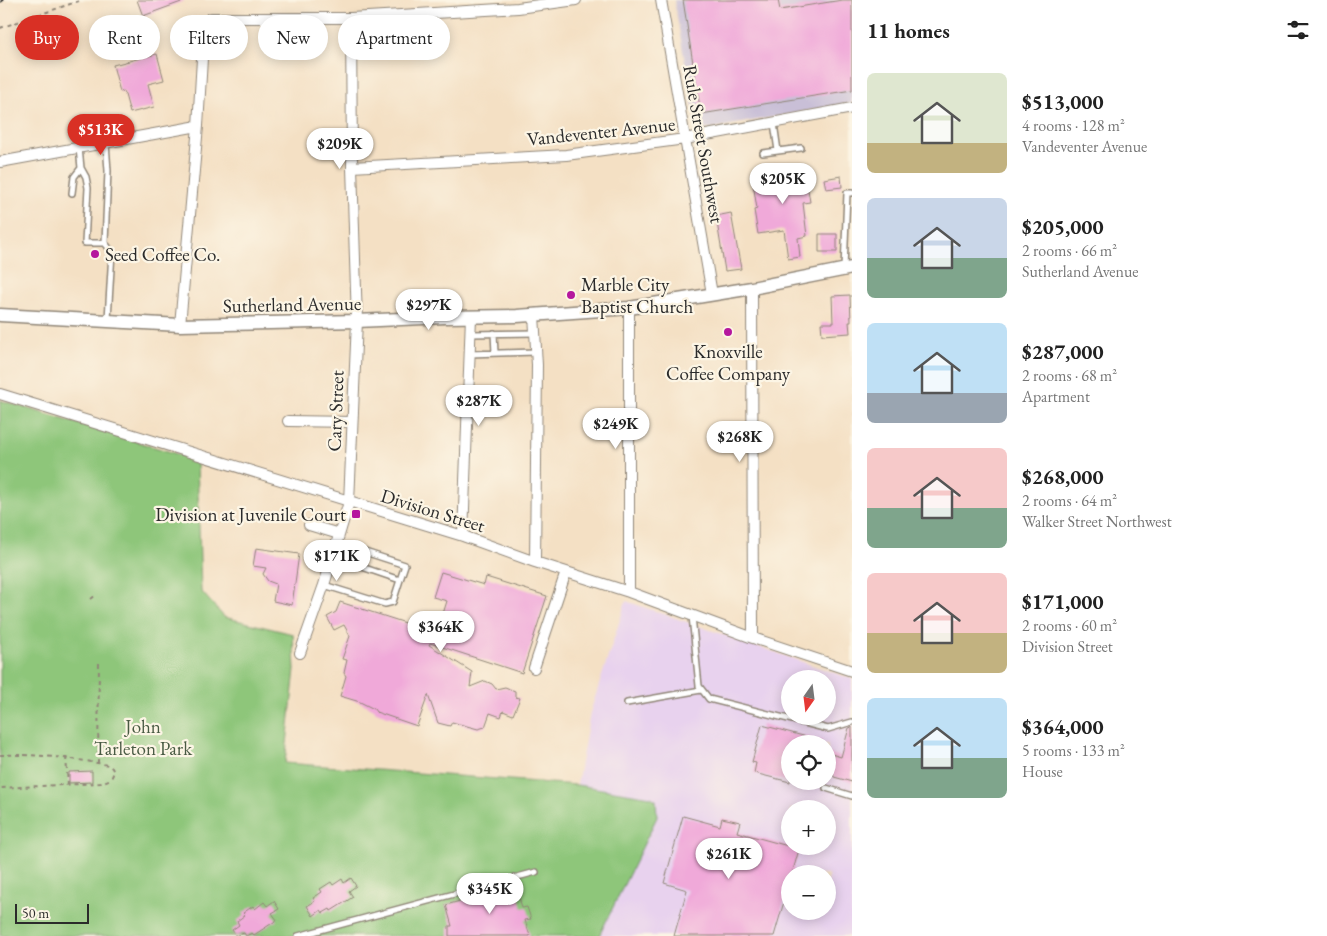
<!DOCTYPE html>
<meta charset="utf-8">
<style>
:root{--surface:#fff;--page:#f6f6f6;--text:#222;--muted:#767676;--accent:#d93025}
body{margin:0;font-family:"EB Garamond",serif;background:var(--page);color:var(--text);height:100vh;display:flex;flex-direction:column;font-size:19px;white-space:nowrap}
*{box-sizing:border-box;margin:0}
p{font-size:16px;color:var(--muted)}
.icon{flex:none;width:28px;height:28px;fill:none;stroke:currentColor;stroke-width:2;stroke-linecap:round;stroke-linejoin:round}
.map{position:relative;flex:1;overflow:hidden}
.drawer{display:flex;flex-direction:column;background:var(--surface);width:475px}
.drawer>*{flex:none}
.guide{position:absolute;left:15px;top:15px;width:475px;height:45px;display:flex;gap:10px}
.needle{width:32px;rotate:194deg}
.controls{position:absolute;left:781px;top:670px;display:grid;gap:10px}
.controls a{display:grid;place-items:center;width:55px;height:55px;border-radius:50%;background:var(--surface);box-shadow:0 2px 12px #0003;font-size:25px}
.scale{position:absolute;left:15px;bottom:12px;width:74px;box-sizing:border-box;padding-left:5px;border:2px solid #2b2b2b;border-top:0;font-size:14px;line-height:18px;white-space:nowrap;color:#2b2b2b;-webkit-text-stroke:4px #fcf5e5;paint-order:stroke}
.price{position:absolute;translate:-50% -42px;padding:0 11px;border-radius:18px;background:#fff;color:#222;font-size:16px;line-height:32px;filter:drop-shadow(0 1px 2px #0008)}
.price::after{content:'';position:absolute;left:50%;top:30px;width:15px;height:11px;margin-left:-8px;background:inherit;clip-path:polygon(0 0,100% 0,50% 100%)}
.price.selected{background:var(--accent);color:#fff}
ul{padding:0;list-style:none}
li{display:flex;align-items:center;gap:15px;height:125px;padding:0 15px}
li span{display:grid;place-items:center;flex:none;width:140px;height:100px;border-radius:8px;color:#555}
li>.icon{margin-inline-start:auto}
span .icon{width:60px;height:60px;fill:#fffc;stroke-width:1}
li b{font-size:21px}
h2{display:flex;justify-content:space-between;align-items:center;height:60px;padding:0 15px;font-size:21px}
.chip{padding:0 18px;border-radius:22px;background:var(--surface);box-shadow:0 2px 12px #0003;font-size:18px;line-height:45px}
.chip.selected{background:var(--accent);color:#fff}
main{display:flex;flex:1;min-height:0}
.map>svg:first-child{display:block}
.built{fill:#e8d2ee;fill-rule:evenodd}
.industrial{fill:#c9bfd7}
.green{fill:#8ec67a;stroke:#5c7852}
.building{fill:#f0a9d9}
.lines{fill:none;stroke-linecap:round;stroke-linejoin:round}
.service-casing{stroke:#908678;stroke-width:8}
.minor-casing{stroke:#908678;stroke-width:12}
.tertiary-casing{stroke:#908678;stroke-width:15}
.path{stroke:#908678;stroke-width:2;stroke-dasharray:4 4;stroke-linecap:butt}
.service{stroke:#fff;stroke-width:5}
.minor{stroke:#fff;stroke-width:10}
.tertiary{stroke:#fff;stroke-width:12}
.rail-casing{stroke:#2b2b2b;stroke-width:5}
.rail{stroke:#fcf5e5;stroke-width:3;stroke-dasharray:9;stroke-linecap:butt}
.poi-dot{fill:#b5179e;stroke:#fcf5e5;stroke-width:2}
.labels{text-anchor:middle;stroke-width:4.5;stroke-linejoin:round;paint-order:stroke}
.street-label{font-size:19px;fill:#2b2b2b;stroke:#fcf5e5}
.poi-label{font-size:19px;fill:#2b2b2b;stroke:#fcf5e5;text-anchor:start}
.park-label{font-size:19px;fill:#495a43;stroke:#fcf5e5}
</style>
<main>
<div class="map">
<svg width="852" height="936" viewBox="0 0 852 936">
<rect width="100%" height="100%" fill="#fcf5e5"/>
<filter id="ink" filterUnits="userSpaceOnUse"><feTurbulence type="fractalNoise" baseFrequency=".02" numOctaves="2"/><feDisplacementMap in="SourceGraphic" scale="10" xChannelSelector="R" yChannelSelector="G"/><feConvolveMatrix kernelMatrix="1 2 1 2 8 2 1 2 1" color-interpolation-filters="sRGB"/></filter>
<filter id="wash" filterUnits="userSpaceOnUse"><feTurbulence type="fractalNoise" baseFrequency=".0096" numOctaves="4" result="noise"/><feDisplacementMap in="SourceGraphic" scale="20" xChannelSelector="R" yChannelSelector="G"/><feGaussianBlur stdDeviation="1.12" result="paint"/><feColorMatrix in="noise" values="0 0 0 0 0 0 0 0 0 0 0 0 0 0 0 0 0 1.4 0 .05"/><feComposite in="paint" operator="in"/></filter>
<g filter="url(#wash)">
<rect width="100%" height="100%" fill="#f4e0c4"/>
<path class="built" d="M626,601L852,679V936H599L657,817L577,785L590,713ZM790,679H828V716H790ZM790,744H828V781H790ZM790,809H828V846H790ZM790,874H828V911H790Z"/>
<path class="industrial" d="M674,0H852V103L697,131Z"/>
<path class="green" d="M0,400L197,460L201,591L224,617L293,634L295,669L285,763L577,785L651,797L656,800L657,817L599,936H0Z"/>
<g id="blocks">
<path class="building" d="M137,0H184V1L143,16Z
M683,0H778L780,10L842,0H852V90L701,114Z
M157,54L164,80L148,84L154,107L130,113L124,91L120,92L113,65Z
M804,165L810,202L803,203L807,236L798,238L800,257L788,259L784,230L758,234L754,210L757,209L753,183L761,181L763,171Z
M841,176L842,187L826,189L824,179Z
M731,213L741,269L725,271L716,216Z
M819,234H837V252H819Z
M850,295L851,322H849L850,333L822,335L821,323H833L832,296Z
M256,548L299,554L292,605L273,601L276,584L268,581L263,574L266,568L253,566Z
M441,572L484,585L486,577L547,596L522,673L430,643L429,645L472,672L470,687L485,681L492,684L496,689L505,687L515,691V697L520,698L513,715L503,711L501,717L490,713L485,727L478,729L452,722L450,726L438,723L428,695L417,726L376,712L374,709L360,702L340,696L346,676L344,673L347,660L342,659L350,636L344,625L334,630L327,617L336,612L340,602L437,633L447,601L433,597Z
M762,725L822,741V744H790V782L754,773L756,763L752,762Z
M852,727V782L834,777L833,774L828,772V753L841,757L849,728Z
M92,771V782L69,783V772Z
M683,816L720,826L722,818L740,822L737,832L788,846H800L792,874H790V881L774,936H674L687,890L664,883Z
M351,878L356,886L349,891L353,897L331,911L330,909L323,913L321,910L313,916L307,906L315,901L313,898L322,892L320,889L331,882L333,885L342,879L344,883Z
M516,885L522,908L527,907L531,919L525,920L530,936H449V926H452L446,905Z
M274,901L279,909L272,913L277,920L254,935L252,933L246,936L244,933L236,936L232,930L239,925L237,921L245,915L243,913L253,906L255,909L264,902L267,906Z"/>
</g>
</g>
<g filter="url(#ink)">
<use href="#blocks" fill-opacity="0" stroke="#908678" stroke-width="1"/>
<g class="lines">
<defs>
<path id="service" d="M774,123L778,151L801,148
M79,148L81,168L86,177L88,188L85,243H105L108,171L106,143
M763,153L778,151
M72,193L74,177L81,168
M105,243L112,252L108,319
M844,269L847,193H852
M494,333L495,353
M471,334L535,333
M469,354L536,352
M324,585L385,604L393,602L400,580L359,566L365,552L405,565L400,580
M692,616L699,686L709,699L828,729L852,722
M627,703L701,690
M826,788L852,796
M298,936L536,872"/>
<path id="minor" d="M661,0L712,294
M0,162L198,126
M352,167L566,155L685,139L852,108
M752,288L753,638
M534,315L537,365L535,562
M180,325L198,126L204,25L211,18H351L518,8L576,0
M0,394L463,536L535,562L629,592L753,638L852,671
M288,421L352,422
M309,525L339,534
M463,536L471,316
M629,592V308
M300,653L324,585L349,502L357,321L352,167L351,18
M534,668L566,572"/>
<path id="tertiary" d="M0,315L180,325L357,321L445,317L517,316L629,308L752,288L852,268"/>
</defs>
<use href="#service" class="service-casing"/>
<use href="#minor" class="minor-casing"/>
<use href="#tertiary" class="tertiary-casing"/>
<path class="path" d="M0,28L79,1
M91,599L97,594
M0,755C37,754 72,758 108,765L112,768L114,772L111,779L101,783L0,788
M66,757L68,785
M98,763L99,660"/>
<use href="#service" class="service"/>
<use href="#minor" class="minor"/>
<use href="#tertiary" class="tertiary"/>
<defs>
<path id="rail" d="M0,0H1"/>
</defs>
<use href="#rail" class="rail-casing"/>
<use href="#rail" class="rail"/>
</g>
</g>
<g class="poi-dot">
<circle cx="95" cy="254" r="5"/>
<circle cx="571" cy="295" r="5"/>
<circle cx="728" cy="332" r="5"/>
<rect x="351" y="509" width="10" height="10" rx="2.5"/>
</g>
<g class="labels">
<g class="street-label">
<text transform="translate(601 131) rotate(-6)" y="7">Vandeventer Avenue</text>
<text transform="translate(704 144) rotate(80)" y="7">Rule Street Southwest</text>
<text transform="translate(292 304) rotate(-1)" y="7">Sutherland Avenue</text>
<text transform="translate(335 411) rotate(-88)" y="7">Cary Street</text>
<text transform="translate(433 510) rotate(17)" y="7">Division Street</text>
</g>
<g class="poi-label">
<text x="105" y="261">Seed Coffee Co.</text>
<text x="581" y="291">Marble City<tspan x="581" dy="22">Baptist Church</tspan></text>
<text x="728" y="358" text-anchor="middle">Knoxville<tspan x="728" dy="22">Coffee Company</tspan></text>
<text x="346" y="521" text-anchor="end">Division at Juvenile Court</text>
</g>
<g class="park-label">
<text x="143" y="733">John<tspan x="143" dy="22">Tarleton Park</tspan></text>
</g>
</g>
</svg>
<div class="controls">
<a><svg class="needle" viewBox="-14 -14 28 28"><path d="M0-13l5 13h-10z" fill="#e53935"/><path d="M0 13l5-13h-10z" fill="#767676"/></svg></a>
<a><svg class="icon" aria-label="locate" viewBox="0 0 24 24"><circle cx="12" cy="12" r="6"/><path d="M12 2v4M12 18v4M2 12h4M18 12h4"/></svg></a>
<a>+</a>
<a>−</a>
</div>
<div class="scale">50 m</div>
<b class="price selected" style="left:101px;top:156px">$513K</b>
<b class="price" style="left:340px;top:170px">$209K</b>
<b class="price" style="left:783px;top:205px">$205K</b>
<b class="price" style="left:429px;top:331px">$297K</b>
<b class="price" style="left:479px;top:427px">$287K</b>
<b class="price" style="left:616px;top:450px">$249K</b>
<b class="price" style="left:740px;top:463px">$268K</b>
<b class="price" style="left:337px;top:582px">$171K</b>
<b class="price" style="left:441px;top:653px">$364K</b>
<b class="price" style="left:729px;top:880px">$261K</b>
<b class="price" style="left:490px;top:915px">$345K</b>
<div class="guide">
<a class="chip selected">Buy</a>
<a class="chip">Rent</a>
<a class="chip">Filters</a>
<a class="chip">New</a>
<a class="chip">Apartment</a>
</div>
</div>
<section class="drawer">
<h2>11 homes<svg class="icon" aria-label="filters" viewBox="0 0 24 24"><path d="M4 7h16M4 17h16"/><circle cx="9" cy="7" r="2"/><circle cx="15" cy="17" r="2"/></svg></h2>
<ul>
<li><span style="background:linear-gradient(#dfe7d0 70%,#c2b280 0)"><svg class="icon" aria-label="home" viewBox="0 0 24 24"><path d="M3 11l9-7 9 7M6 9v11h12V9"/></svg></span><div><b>$513,000</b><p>4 rooms · 128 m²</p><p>Vandeventer Avenue</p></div></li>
<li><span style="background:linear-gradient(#c9d6e8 60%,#7fa58c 0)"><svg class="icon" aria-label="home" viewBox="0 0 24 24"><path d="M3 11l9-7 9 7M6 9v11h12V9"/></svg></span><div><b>$205,000</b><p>2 rooms · 66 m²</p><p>Sutherland Avenue</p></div></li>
<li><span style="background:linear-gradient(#bfe0f5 70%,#9aa5b1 0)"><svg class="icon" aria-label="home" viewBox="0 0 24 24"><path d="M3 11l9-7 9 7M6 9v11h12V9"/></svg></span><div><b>$287,000</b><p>2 rooms · 68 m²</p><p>Apartment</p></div></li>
<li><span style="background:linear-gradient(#f6c9c9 60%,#7fa58c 0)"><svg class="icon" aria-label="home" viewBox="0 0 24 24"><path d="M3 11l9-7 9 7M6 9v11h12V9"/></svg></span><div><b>$268,000</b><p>2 rooms · 64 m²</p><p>Walker Street Northwest</p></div></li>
<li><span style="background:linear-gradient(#f6c9c9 60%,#c2b280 0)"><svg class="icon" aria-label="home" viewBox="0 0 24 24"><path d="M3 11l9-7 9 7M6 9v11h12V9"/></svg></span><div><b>$171,000</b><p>2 rooms · 60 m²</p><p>Division Street</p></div></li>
<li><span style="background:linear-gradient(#bfe0f5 60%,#7fa58c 0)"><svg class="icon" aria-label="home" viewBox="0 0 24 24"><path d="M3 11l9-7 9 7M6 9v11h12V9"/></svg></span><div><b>$364,000</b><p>5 rooms · 133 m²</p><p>House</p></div></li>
</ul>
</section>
</main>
